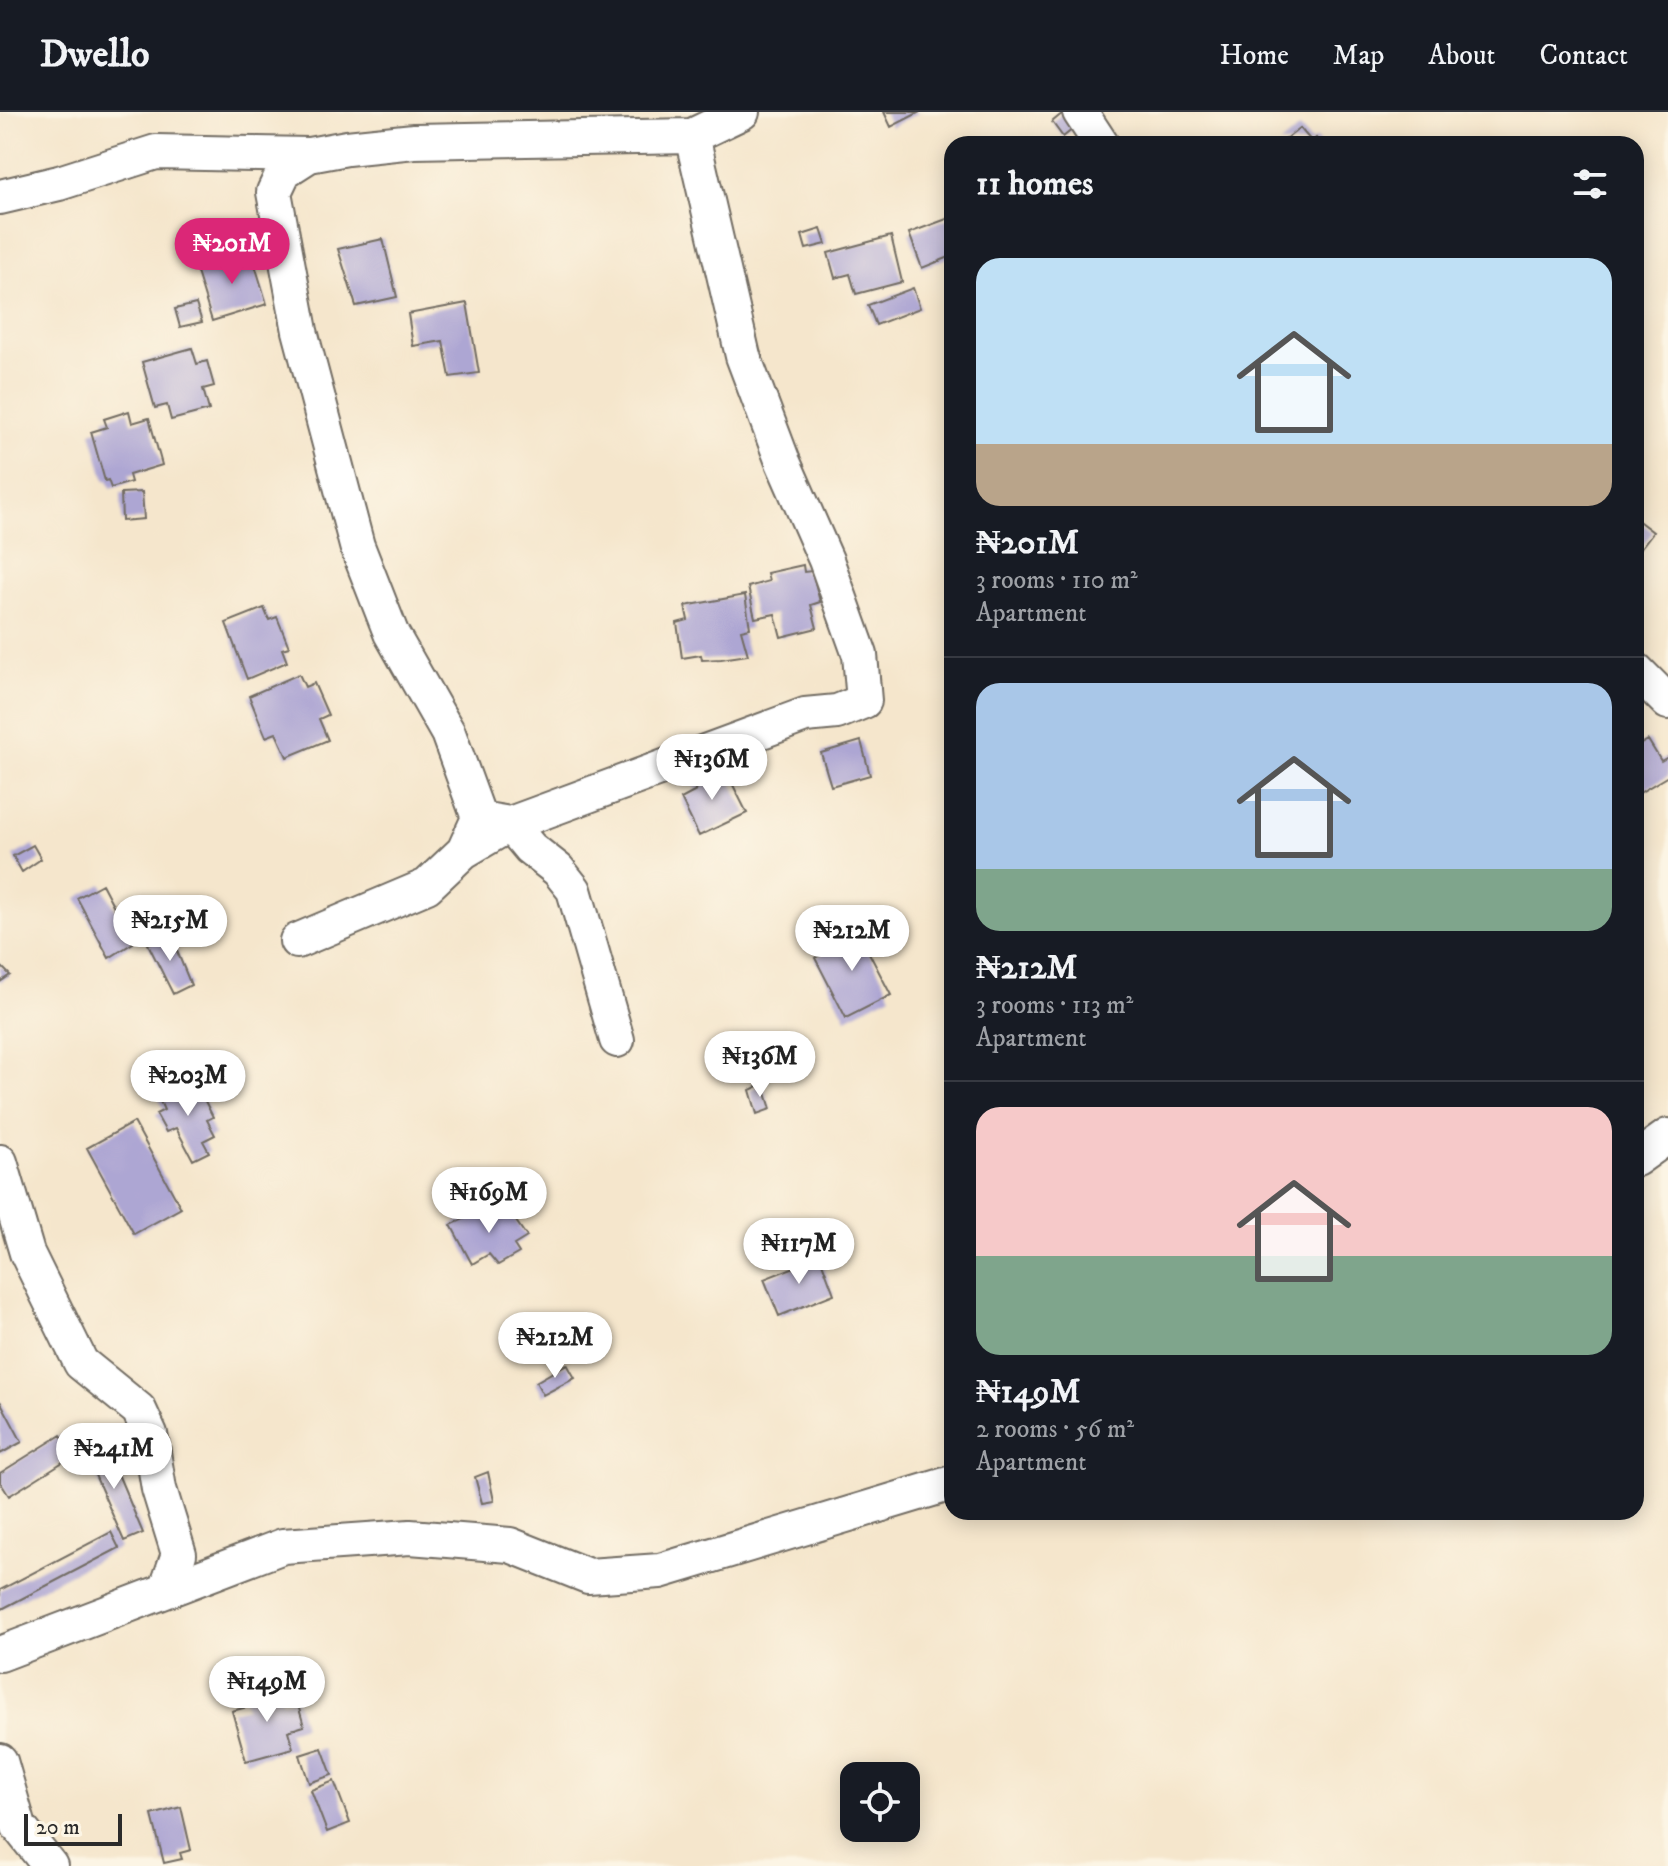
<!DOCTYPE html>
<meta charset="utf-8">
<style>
:root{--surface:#171b24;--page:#20242c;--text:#f1f3f6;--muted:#9ea1a6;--line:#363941;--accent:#db2777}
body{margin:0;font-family:"IM FELL DW Pica",serif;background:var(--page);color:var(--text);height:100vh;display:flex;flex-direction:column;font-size:30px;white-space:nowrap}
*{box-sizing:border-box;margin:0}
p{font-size:26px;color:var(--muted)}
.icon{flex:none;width:44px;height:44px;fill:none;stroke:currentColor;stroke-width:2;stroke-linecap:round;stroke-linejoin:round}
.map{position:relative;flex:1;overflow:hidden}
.side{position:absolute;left:944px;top:24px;width:700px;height:1384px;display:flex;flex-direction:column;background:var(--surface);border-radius:24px;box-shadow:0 4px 20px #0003}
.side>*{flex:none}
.controls{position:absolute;left:840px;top:1650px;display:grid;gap:16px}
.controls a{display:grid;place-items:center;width:80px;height:80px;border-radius:16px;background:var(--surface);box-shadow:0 4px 20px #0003;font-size:40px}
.scale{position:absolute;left:24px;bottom:20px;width:98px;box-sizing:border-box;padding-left:8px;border:4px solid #2b2b2b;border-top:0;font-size:22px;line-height:28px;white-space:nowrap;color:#2b2b2b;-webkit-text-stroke:6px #fcf5e5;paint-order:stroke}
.price{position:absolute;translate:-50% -68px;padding:0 18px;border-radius:28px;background:#fff;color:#222;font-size:26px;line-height:52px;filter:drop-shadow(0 2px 4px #0008)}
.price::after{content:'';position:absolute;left:50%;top:48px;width:24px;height:18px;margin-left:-12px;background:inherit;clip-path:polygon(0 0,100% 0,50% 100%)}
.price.selected{background:var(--accent);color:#fff}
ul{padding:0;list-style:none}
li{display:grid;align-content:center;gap:16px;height:424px;padding:0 32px}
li+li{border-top:2px solid var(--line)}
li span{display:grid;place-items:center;height:248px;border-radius:24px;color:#555}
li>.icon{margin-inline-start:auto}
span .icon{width:144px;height:144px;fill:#fffc;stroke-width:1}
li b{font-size:34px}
h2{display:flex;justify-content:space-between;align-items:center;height:96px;padding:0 32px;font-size:34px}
header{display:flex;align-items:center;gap:48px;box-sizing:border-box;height:112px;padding:0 40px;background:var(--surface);border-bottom:2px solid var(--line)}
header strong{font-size:38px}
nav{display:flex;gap:44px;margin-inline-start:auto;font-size:28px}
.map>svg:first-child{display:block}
.building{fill:#ada6d3}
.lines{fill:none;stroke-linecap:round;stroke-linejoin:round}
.street-casing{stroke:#726c63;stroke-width:38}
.street{stroke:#fff;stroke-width:34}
</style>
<header>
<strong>Dwello</strong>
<nav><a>Home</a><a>Map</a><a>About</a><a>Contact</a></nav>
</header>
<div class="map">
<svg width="1668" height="1754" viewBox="0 0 1668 1754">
<rect width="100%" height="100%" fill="#fcf5e5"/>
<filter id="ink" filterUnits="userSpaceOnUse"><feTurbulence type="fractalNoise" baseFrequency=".0125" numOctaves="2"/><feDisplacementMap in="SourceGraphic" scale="16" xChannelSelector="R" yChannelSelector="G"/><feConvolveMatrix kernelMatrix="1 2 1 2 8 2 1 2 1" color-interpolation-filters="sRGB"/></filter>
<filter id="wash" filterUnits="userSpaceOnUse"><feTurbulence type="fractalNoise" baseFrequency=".006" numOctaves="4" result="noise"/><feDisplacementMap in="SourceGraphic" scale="32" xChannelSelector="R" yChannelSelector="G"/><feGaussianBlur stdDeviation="1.8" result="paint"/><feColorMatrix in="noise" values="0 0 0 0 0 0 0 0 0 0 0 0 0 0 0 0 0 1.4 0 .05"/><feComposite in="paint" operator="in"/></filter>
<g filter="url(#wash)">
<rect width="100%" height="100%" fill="#f5e6cc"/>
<g id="blocks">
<path class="building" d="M884,0H920L891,15Z
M1064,0L1078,13L1063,25L1052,10Z
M1300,16L1312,30L1316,26L1321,32H1280Z
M952,105V144L922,156L909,121Z
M821,117L826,132L806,137L802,123Z
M891,124L902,170L856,182L850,162L835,166L828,141Z
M383,127L397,185L356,194L338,137Z
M251,140L267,192L212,209L196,157Z
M913,176L920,196L876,213L868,193Z
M467,191L479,261L450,265L443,229L413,234L408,202Z
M196,192L202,210L180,215L175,197Z
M192,236L197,252L207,249L214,274L203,277L209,298L171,308L167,293L155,296L142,250Z
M129,299L132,311L149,306L162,353L129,363L131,370L111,376L108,368L105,369L91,320L107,315L104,307Z
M142,380L144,407L122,409L121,381Z
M1636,407L1653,420L1636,442Z
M803,453L804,460L812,459L820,490L811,493L817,516L781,525L775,502L755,506L748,475L769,469L767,461Z
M745,483L750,516L741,518L748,543L721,547L702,548L701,543L682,546L677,511L688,508L685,494Z
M264,496L269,508L277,505L289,535L282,537L287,550L247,567L226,511Z
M299,562L305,575L314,571L328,603L319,607L328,628L287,645L276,621L266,625L249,584Z
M1648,628L1661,649L1668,645V664L1636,683V635Z
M861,629L870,663L831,674L821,641Z
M714,654L722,671L730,667L747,701L699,724L681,687L696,679L690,666Z
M33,733L41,747L22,760L13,744Z
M102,772L133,831L109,846L77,786Z
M855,814L891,883L846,906L815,846L829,838L826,830Z
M170,822L191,873L173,882L148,832Z
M0,853L10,863L0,870Z
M195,969L213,1005L207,1008L215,1023L203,1029L209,1040L193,1048L176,1016L166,1020L156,1002L164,998L159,987Z
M763,972L771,997L757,1002L750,978Z
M134,1010L181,1096L134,1122L87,1036Z
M492,1093L501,1106L509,1099L527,1125L514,1133L519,1141L498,1153L489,1142L472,1152L451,1113Z
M820,1145L834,1182L779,1204L764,1167Z
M567,1252L575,1266L543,1283L536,1270Z
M0,1289L22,1330L0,1342Z
M61,1323L74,1343L9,1384L0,1370V1361Z
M104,1329L143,1421L124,1429L84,1338Z
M488,1360L494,1389L482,1391L475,1365Z
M111,1420L119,1436L0,1498V1478Z
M278,1577L282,1590L296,1586L304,1614L288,1619L293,1636L246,1649L232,1599L247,1595L245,1587Z
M322,1636L332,1663L309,1671L300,1643Z
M334,1669L350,1711L327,1720L311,1678Z
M181,1695L191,1738L180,1741L182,1747L164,1751L152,1703Z"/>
</g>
</g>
<g filter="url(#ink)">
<use href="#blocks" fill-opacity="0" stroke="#726c63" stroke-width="2"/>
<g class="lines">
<defs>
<path id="street" d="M1080,0L1101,32
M0,85L59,71L156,40L309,43
M1636,558L1668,590
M492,709L510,712L530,736L558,758L574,778L617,928
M464,739L479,706L448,621L391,521L357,434L300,219L274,80L284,59L309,43L347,36L414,29L692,24L742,0
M297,829L427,774L464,739L510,712L805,603L837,600L864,589L860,543L826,448L783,350L743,244L692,24
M1636,1047L1668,1024
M0,1050L27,1141L81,1251L139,1298L150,1322L159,1377L179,1442L167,1476
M0,1542L283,1434L410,1425L510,1433L588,1464L660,1459L952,1371
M0,1649L19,1715L50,1754"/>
</defs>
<use href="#street" class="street-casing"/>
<use href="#street" class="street"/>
</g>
</g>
</svg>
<div class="controls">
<a><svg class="icon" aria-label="locate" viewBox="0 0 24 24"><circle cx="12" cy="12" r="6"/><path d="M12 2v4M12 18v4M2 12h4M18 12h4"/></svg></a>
</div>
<div class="scale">20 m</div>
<b class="price selected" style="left:232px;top:174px">₦201M</b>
<b class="price" style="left:712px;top:690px">₦136M</b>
<b class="price" style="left:170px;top:851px">₦215M</b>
<b class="price" style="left:852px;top:861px">₦212M</b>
<b class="price" style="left:760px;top:987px">₦136M</b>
<b class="price" style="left:188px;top:1006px">₦203M</b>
<b class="price" style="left:489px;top:1123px">₦169M</b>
<b class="price" style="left:799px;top:1174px">₦117M</b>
<b class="price" style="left:555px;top:1268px">₦212M</b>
<b class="price" style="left:114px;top:1379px">₦241M</b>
<b class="price" style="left:267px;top:1612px">₦149M</b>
<section class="side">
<h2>11 homes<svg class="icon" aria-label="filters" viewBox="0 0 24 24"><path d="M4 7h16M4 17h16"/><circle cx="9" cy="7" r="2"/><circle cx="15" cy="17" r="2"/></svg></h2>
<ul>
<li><span style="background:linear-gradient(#bfe0f5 75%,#b9a48a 0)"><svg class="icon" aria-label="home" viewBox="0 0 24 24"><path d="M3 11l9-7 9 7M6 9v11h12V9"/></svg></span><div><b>₦201M</b><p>3 rooms · 110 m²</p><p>Apartment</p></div></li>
<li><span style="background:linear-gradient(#a9c7e8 75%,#7fa58c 0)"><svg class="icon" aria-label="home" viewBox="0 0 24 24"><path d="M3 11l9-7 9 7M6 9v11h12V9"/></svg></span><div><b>₦212M</b><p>3 rooms · 113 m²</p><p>Apartment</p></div></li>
<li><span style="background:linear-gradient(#f6c9c9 60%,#7fa58c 0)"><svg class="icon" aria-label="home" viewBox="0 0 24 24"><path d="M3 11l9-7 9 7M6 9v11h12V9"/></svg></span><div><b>₦149M</b><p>2 rooms · 56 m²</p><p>Apartment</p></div></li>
</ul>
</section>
</div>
